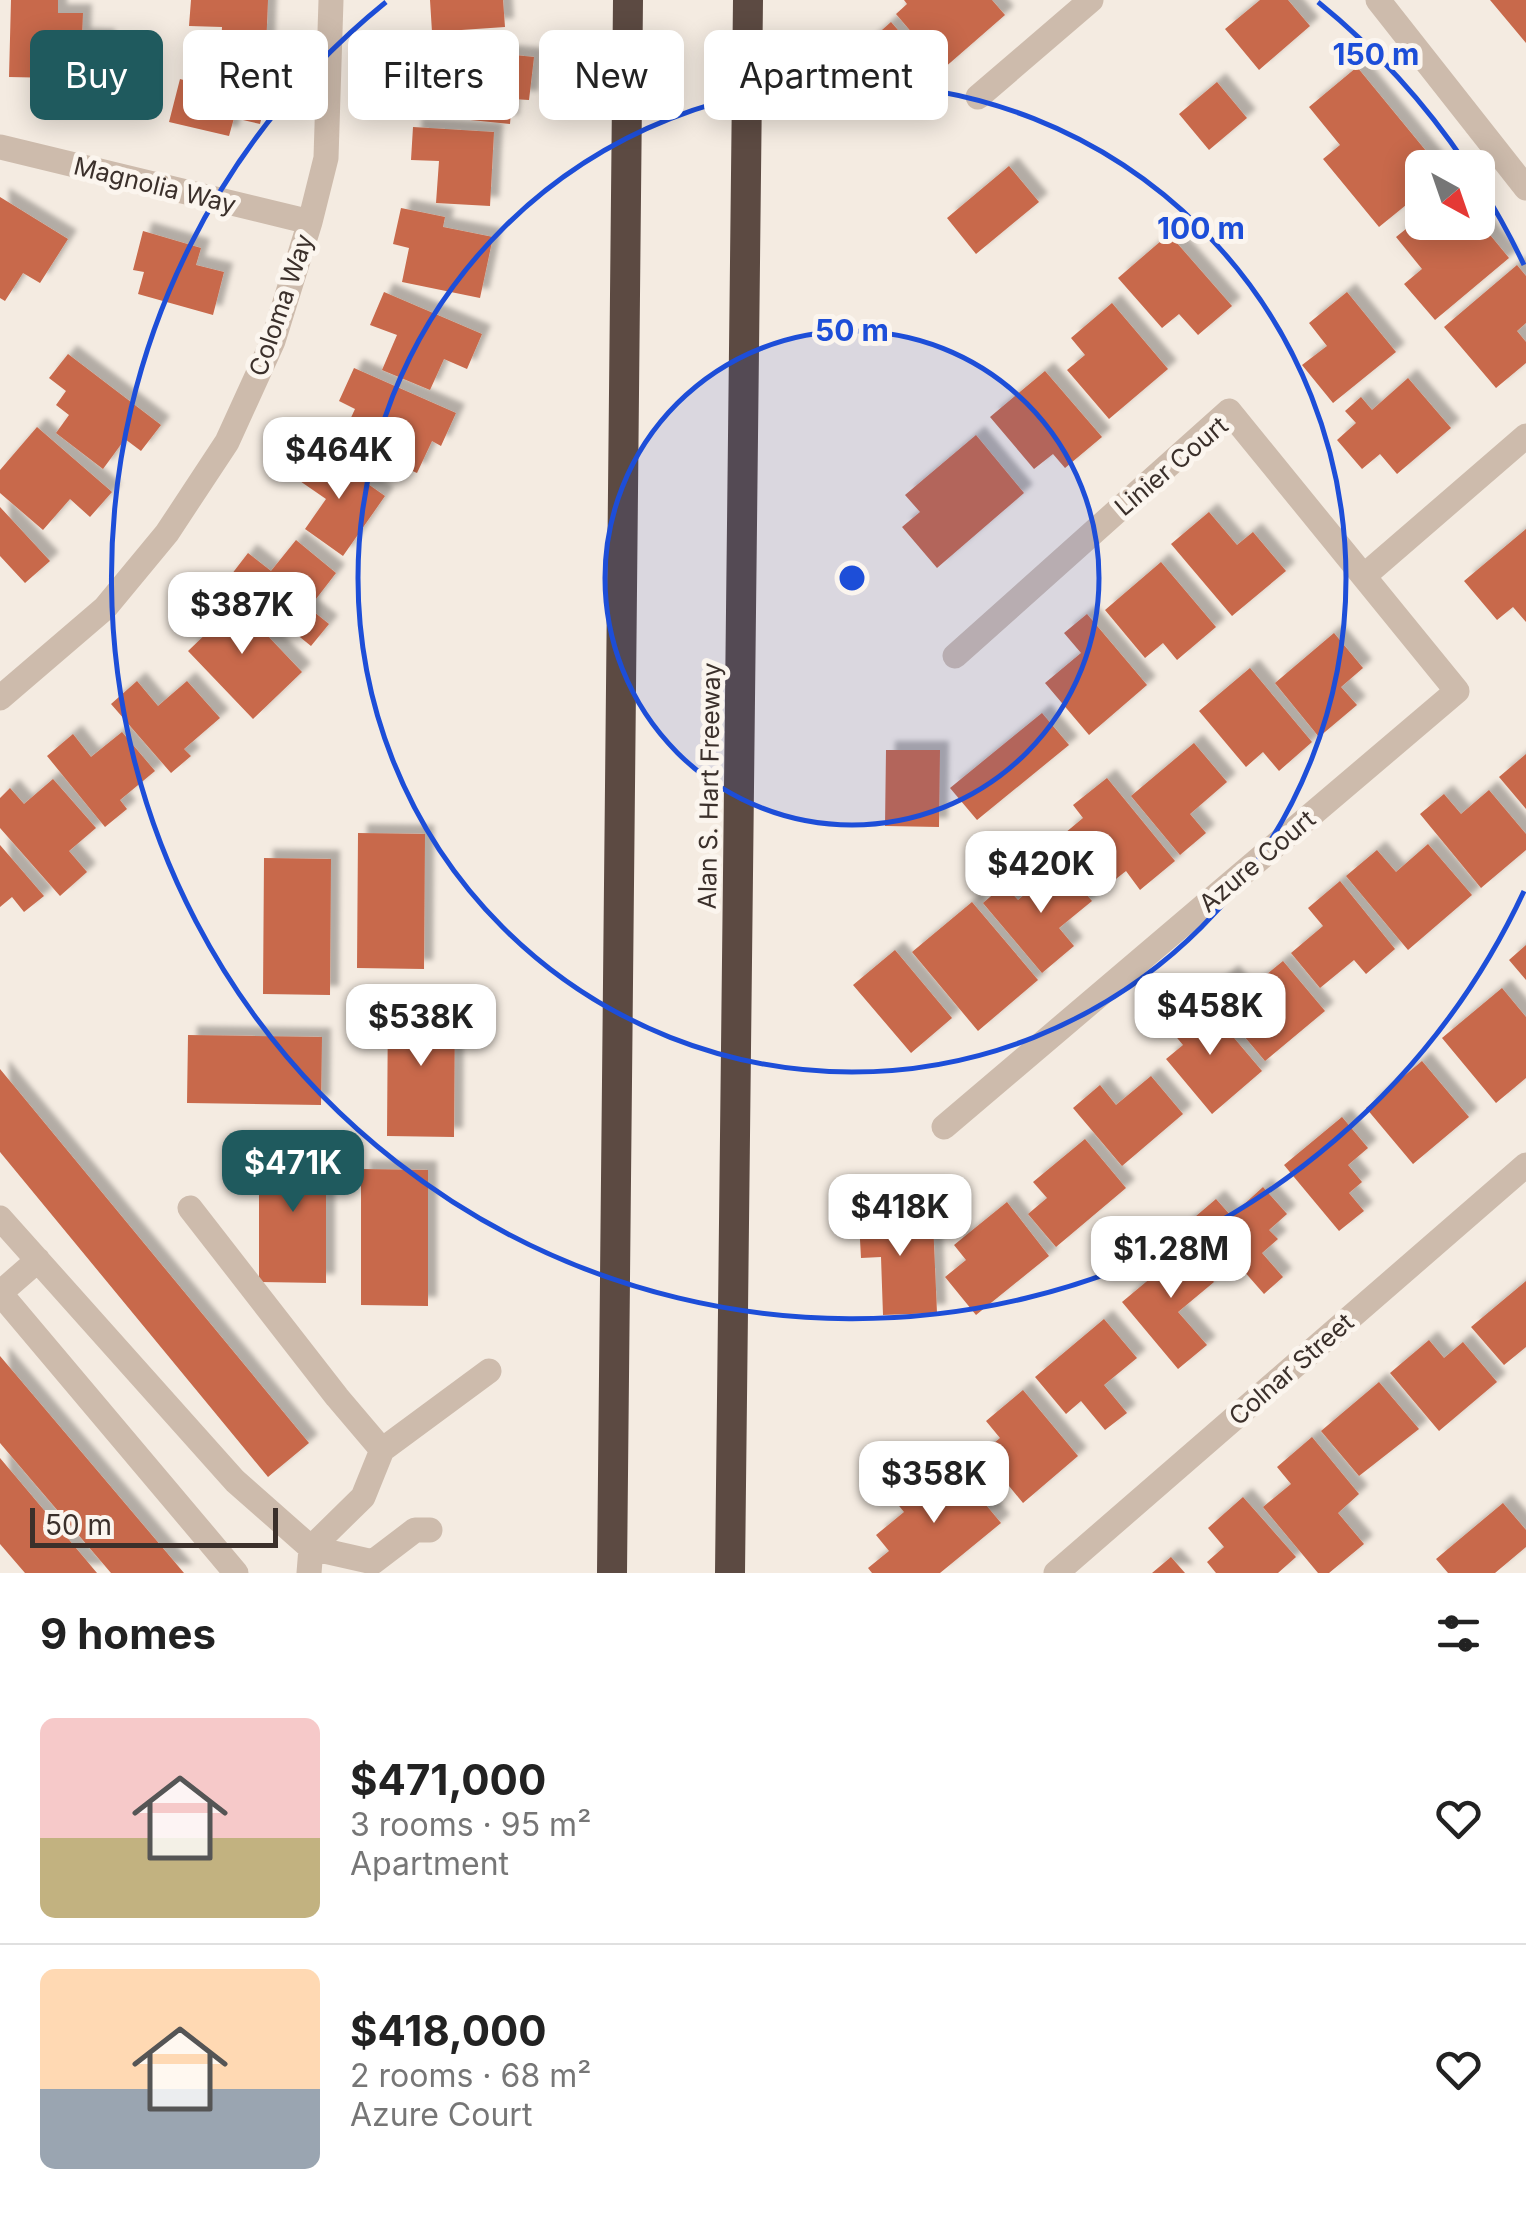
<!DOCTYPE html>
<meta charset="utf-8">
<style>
:root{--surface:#fff;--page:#f2f2f2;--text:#222;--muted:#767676;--line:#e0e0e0;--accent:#1f5a5e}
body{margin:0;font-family:Inter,sans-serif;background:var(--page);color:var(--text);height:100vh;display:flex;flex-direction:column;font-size:38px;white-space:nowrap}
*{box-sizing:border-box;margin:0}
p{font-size:32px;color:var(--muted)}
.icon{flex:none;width:55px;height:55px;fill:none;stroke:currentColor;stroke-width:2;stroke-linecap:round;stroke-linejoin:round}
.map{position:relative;height:1573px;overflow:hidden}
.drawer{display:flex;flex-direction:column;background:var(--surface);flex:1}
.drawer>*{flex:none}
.banner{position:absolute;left:30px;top:30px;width:1000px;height:90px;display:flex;gap:20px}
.needle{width:65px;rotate:140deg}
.controls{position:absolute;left:1405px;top:150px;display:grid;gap:20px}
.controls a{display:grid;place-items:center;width:90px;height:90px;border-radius:15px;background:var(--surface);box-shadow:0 5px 25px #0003;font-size:50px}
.scale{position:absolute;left:30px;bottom:25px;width:248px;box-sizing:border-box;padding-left:10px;border:5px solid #3b302b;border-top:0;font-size:28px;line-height:35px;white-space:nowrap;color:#3b302b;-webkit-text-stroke:8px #fbf5ee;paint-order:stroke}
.price{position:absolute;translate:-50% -85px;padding:0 22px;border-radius:20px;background:#fff;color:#222;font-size:32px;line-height:65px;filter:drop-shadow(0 2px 5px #0008)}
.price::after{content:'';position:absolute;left:50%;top:60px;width:30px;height:22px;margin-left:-15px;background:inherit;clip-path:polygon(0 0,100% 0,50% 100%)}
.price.on{background:var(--accent);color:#fff}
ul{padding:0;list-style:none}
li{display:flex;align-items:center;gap:30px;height:250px;padding:0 40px}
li+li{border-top:2px solid var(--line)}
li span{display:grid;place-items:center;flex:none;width:280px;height:200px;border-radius:15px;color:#555}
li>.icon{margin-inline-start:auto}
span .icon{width:120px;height:120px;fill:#fffc;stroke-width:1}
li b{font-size:42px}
h2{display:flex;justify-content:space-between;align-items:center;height:120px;padding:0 40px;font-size:42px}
.pill{padding:0 35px;border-radius:15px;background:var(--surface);box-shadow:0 5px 25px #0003;font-size:35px;line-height:90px}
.pill.on{background:var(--accent);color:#fff}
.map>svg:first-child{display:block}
.building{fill:#c8694b;filter:url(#shadow)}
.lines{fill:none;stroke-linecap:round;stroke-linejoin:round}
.minor{stroke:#cdbbac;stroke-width:25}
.highway{stroke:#5c4a42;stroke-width:30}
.ring{fill:none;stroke:#1d4ed8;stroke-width:5}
.labels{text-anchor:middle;stroke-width:10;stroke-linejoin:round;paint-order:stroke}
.street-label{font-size:25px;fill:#3b302b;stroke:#fbf5ee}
.centre{fill:#1d4ed8;stroke:#fbf5ee;stroke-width:5}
.ring-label{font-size:30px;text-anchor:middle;font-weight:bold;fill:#1d4ed8;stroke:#fbf5ee;stroke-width:10;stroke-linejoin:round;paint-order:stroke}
</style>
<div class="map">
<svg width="1526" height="1573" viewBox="0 0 1526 1573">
<defs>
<filter id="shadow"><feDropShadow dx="9" dy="-9" stdDeviation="2.5" flood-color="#0004"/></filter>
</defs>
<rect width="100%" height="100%" fill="#f4ebe1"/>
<path class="building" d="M11,0H58V13H83L82,37L106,38L105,79L9,77Z
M191,0H268L266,48L221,47L222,27L189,26Z
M430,0H503L505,27L432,32Z
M904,0H992L1005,15L943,69L896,14L907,4Z
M1260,0H1288L1310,26L1259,70L1225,29Z
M1490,0H1526V43Z
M891,22L930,67L904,90L865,45Z
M427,46L534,57L529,100L512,99L510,124L420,115Z
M203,64L271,81L260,124L234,118L229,136L169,122L180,79L198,84Z
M1357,67L1440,168H1422V192L1379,227L1323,159L1340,145L1309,107Z
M1217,82L1247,118L1209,150L1179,114Z
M413,127L494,132L490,206L436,203L439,161L411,160Z
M1009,166L1039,202L976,254L947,218Z
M0,197L68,239L40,283L23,273L5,301L0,298Z
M401,208L445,217L443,227L493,237L480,298L402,282L409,248L393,244Z
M1422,216V222H1449L1463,239L1481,224L1509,258L1435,320L1404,284L1422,269L1396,237Z
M143,231L201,248L196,265L224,272L213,315L138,294L144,272L133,270Z
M1169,234L1232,306L1198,335L1179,314L1162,328L1118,278Z
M1517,265L1526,276V323L1517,331L1526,342V363L1496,388L1444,327Z
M384,292L482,334L467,369L444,359L430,390L382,370L397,335L370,325Z
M1347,292L1396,352L1333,403L1302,365L1327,346L1309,323Z
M1112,303L1168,369L1109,419L1067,370L1085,355L1071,338Z
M68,354L161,425L141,451L125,439L103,469L56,433L69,415L56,405L66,391L49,378Z
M354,368L456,413L441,446L432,441L417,473L341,439L355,409L339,401Z
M1045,371L1102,437L1065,468L1053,454L1034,469L990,417Z
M1408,378L1451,428L1397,474L1380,454L1362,469L1337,440L1356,423L1345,411L1361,397L1372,410Z
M37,427L112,492L90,517L70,499L43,530L0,493V470Z
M976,435L1024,493L937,568L902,527L920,512L905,495Z
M318,449L385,496L343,556L305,529L326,499L297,479Z
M0,507L50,561L25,583L0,556Z
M1209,512L1237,545L1253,532L1286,571L1232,616L1171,544Z
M1526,529V622L1513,607L1497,620L1464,581Z
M296,540L336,573L309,608L329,624L311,646L228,579L248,553L271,571Z
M1161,562L1216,627L1177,660L1163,643L1145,658L1105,610Z
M225,591L302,672L253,719L188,651L210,630L197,617Z
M1087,614L1147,685L1089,735L1045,683L1081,653L1064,633Z
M1334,633L1363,668L1341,687L1357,705L1319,737L1275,683Z
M1250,668L1312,742L1279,771L1263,752L1246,767L1199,711Z
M137,681L158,706L187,681L220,718L184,749L191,756L171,773L111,704Z
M1042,713L1069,745L977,820L950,788Z
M122,732L155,771L120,800L127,809L105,827L47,756L73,734L91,757Z
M1194,743L1227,782L1190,814L1206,833L1180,855L1131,796Z
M886,750H940L939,827L885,826Z
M1526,754V809L1499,777Z
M1107,778L1175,861L1140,890L1126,871L1107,886L1065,833L1083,818L1073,805Z
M53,779L96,828L69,851L87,872L60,896L0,828V798L10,788L24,804Z
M1489,790L1526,834V850L1481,888L1420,814L1444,794L1461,814Z
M358,833L425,834L424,969L357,968Z
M1428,844L1472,895L1408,950L1346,876L1377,850L1396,872Z
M0,845L44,896L24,912L12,897L0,907Z
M264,858L331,859L330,995L263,994Z
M1060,864L1092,901L1059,928L1074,946L1042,973L983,903L1004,885L1018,900Z
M1340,881L1395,949L1366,974L1354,960L1320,988L1291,953L1323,926L1308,908Z
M972,902L1038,980L978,1031L912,952Z
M1526,945V980L1509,960Z
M895,950L952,1018L911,1053L853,985Z
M1283,961L1325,1011L1265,1061L1207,992L1230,974L1245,992Z
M1502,988L1526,1017V1078L1496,1103L1442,1038Z
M1201,999L1262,1071L1212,1114L1166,1059L1183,1045L1168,1027Z
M388,1001L455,1002L454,1137L387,1136Z
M188,1035L322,1037L321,1105L187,1103Z
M1422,1061L1469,1117L1413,1164L1366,1108Z
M0,1069L309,1443L268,1477L0,1152Z
M1151,1076L1183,1114L1122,1166L1073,1108L1100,1085L1116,1105Z
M1342,1117L1368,1148L1348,1165L1362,1182L1349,1193L1364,1211L1339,1231L1284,1165Z
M1085,1139L1126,1188L1056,1247L1028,1214L1047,1198L1033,1182Z
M259,1147H326V1283L259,1282Z
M361,1169L428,1170V1306L361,1305Z
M1263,1187L1287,1214L1269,1230L1278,1239L1262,1253L1283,1277L1264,1294L1236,1262L1222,1274L1182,1228L1216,1199L1231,1216Z
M891,1201L892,1224L933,1222L937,1313L883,1315L881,1257L861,1258L858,1203Z
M1007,1202L1049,1256L976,1315L945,1277L966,1260L954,1245Z
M1172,1233L1214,1282L1178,1312L1207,1345L1178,1369L1122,1302L1164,1267L1150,1251Z
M1526,1281V1347L1504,1365L1471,1327Z
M1104,1319L1137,1358L1104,1385L1127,1413L1105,1430L1081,1401L1066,1414L1035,1377Z
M1429,1340L1444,1358L1463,1342L1497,1382L1439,1431L1390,1373Z
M0,1356L184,1573H111L0,1443Z
M1379,1382L1419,1429L1359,1476L1321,1431Z
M1023,1390L1078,1456L1023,1503L982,1453L1000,1438L986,1421Z
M1312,1437L1359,1494L1338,1513L1364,1544L1329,1573H1318L1263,1507L1291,1484L1277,1467Z
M0,1458L97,1573H25L0,1544Z
M955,1468L1001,1523L940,1573H872L868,1568L889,1551L876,1535L904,1512L891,1496L917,1474L929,1489Z
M1243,1497L1296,1557L1278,1573H1216L1207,1562L1224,1547L1208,1528Z
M1503,1503L1526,1530V1547L1495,1573H1448L1436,1559Z
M1171,1557L1185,1573H1152Z"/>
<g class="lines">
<path class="minor" d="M1378,0L1526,188
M978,97L1091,0
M0,147L310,222
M1364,576L1526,436
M0,698L105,608L167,533L227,442L273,341L310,222L326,158L331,0
M944,1127L1457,691L1229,411L955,656
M190,1208L337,1397L382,1450L489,1371
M0,1218L235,1481L311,1548L373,1562L415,1530H430
M0,1293L236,1573
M0,1293L38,1260
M309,1573L311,1548L363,1497L382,1450
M1056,1573L1526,1165"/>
<path class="highway" d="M612,1573L628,0
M730,1573L748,0"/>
</g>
<circle cx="852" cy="578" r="247" fill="#1d4ed8" fill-opacity=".12"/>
<g class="ring">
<circle cx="852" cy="578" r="247"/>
<circle cx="852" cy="578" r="494"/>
<path d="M1524 891A741 741 0 1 1 386 2M1318 2A741 741 0 0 1 1466 164M1480 185A741 741 0 0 1 1524 265"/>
</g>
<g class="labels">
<g class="street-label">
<text transform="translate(155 185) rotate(14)" y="9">Magnolia Way</text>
<text transform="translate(281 305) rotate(-71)" y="9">Coloma Way</text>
<text transform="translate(1171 466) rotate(-40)" y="9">Linier Court</text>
<text transform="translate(709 786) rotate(-89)" y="9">Alan S. Hart Freeway</text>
<text transform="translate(1257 861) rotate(-40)" y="9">Azure Court</text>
<text transform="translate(1291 1369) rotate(-41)" y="9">Colnar Street</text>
</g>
</g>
<circle cx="852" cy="578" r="15" class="centre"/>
<g class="ring-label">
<text x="1376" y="65">150 m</text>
<text x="1201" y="239">100 m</text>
<text x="852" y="341">50 m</text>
</g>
</svg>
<div class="controls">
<a><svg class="needle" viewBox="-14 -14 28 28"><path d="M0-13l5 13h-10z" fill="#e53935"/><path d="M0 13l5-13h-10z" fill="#767676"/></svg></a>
</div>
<div class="scale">50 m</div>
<b class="price" style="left:339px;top:502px">$464K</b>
<b class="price" style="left:242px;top:657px">$387K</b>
<b class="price" style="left:1041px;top:916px">$420K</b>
<b class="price" style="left:1210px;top:1058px">$458K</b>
<b class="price" style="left:421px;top:1069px">$538K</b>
<b class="price on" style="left:293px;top:1215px">$471K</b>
<b class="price" style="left:900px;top:1259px">$418K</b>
<b class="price" style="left:1171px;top:1301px">$1.28M</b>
<b class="price" style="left:934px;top:1526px">$358K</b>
<div class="banner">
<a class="pill on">Buy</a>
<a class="pill">Rent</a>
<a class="pill">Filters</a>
<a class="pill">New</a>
<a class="pill">Apartment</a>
</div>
</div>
<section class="drawer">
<h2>9 homes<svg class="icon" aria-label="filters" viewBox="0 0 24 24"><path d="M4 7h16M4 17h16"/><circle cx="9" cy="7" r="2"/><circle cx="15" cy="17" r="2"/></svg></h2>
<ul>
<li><span style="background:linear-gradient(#f6c9c9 60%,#c2b280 0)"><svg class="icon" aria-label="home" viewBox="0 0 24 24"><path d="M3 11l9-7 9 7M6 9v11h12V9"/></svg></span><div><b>$471,000</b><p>3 rooms · 95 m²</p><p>Apartment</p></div><svg class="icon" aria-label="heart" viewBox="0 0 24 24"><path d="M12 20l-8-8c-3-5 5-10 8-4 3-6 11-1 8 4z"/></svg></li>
<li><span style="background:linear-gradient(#ffd9b3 60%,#9aa5b1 0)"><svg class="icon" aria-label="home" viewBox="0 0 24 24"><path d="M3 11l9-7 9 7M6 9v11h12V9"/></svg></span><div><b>$418,000</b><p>2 rooms · 68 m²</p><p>Azure Court</p></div><svg class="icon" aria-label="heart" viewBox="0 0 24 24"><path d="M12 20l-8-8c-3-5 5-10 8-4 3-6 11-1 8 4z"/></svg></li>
</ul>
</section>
